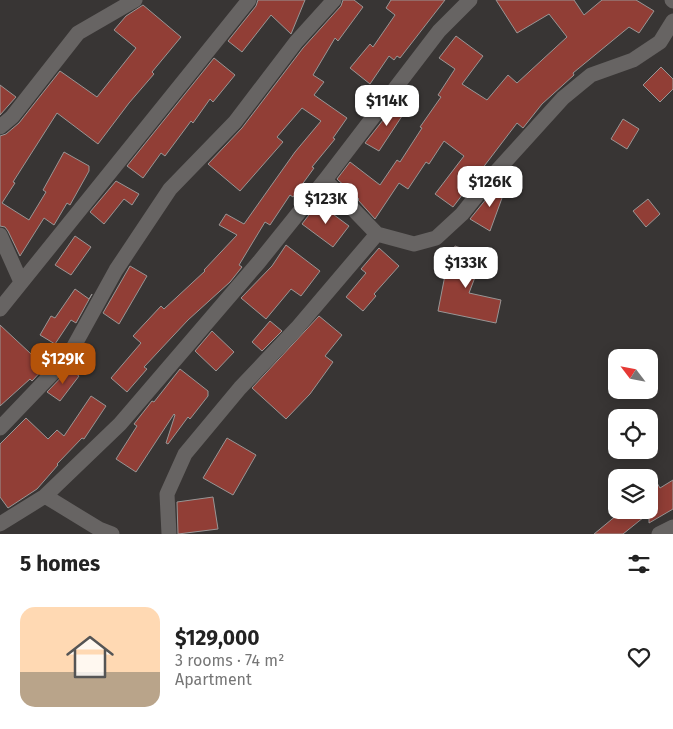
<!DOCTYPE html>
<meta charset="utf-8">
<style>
:root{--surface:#fff;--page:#f6f6f6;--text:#222;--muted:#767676;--accent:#b45309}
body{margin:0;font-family:"Fira Sans",sans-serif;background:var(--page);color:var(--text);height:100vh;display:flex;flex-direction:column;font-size:19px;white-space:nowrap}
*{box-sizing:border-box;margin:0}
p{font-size:16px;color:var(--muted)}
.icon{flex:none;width:28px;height:28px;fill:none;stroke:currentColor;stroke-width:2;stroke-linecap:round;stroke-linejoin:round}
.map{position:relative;height:534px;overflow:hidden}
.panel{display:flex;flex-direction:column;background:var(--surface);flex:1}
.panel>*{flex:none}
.needle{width:32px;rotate:302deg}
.fabs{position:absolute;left:608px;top:349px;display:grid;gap:10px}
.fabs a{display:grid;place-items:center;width:50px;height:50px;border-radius:10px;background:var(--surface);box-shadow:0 2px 12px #0003;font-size:25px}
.price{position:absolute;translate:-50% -42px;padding:0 11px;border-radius:10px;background:#fff;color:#222;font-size:16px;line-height:32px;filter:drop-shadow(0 1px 2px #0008)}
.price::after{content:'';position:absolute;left:50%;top:30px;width:15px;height:11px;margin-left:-8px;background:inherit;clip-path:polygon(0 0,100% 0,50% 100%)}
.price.selected{background:var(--accent);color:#fff}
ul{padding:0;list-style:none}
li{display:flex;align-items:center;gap:15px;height:125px;padding:0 20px}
li span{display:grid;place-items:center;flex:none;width:140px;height:100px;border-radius:15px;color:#555}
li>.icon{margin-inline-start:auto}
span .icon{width:60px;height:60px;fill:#fffc;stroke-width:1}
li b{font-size:21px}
h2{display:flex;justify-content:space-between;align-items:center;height:60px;padding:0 20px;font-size:21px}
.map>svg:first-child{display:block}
.building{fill:#913e36;stroke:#999695}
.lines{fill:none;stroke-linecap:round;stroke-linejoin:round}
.street{stroke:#676463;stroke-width:15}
</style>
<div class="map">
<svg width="673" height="534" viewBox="0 0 673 534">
<rect width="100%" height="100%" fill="#383534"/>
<path class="building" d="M258,0H305L291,34L271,15L242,52L228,41L256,6Z
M343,0H354L363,7L338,41L335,38L313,75L324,82L314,95L347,118L333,138L335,139L312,167L314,168L293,197L290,195L270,225L265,222L239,265L242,267L230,282L188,320L144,367L147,369L127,392L111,378L141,343L133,336L161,306L164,309L205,271L204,270L237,235L219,225L226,214L244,224L295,152L321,121L302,108L277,137L283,142L240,191L208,164L242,128L303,48L341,6Z
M391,0H445L400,58L397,56L394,60L389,56L370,84L350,68L370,44L373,47L395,15L386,8Z
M496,0H574L584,15L602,0H636L654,11L639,33L629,27L573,73L574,75L542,104L523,128L517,123L453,207L435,194L464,156L444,141L429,164L426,162L408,189L399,183L375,219L358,200L359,199L337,179L350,162L380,185L397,160L400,162L422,128L420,127L441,97L438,95L455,69L439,58L456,36L483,56L462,84L487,100L508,75L517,83L567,37L549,14L517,33Z
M143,5L181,37L152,72L154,74L129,103L98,144L57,113L13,182L15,183L2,203L29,220L46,192L43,190L64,152L89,166V171L70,205L67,203L54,225L44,218L20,256L8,231L5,227L0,226V136L6,134L19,123L60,71L97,97L136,48L114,30L126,16Z
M214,58L235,75L213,102L210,99L193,123L191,121L165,156L161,153L143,178L127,166Z
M661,67L673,79V89L660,102L643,85Z
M0,85L16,97L0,115Z
M398,101L408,107L379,151L365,143Z
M623,119L639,129L627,149L611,139Z
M116,181L139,194L132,205L124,199L104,224L90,212Z
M500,182L506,187L490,231L470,219Z
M648,199L660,214L646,227L633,211Z
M318,203L349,226L333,247L302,224Z
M75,236L91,247L71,275L55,265Z
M286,245L320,271L301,296L291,289L266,319L241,298L272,266Z
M455,246L483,256L469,293L501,300L496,323L438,311L446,270Z
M379,248L399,266L374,294L376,296L363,311L346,297L366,273L361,269Z
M130,266L147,276L119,324L103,313Z
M75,289L89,299L92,294L76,323L71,320L55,344L40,335L51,316L55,318Z
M319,316L342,335L325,356L333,362L310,394L286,419L252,388Z
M270,321L282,331L262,351L252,342Z
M0,325L45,367L32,381L30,379L0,406Z
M212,331L234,352L216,371L195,351Z
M69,369L79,376L60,401L47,392Z
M180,369L208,391V396L190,419L188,417L168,444L166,443L175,415L174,414L136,472L116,459L137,426L134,424L152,401L154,402Z
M91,396L106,406L84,439L82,438L57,464L58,465L37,489L8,508L0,497V444L26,418L48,439L57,430L64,436Z
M227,438L256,455L233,495L203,478Z
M649,469L660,488L673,480V509L649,523V513L623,534H594L623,510H649Z
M213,497L218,529L178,534L177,502Z"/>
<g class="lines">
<path class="street" d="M672,0L673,1
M0,127L12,117L78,33L135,0
M325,180L377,234L414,244L436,238L462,214L494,174L563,98L591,75L633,60L660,42L673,21
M0,235L21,282
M0,309L249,0
M0,428L68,357L116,270L170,189L235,122L296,42L334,0
M45,496L99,529L112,534
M0,524L45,496L120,424L259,262L325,180L439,31L470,0
M169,534L167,494L185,454L240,388L297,328L377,234
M659,534L673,527"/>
</g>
</svg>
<div class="fabs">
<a><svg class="needle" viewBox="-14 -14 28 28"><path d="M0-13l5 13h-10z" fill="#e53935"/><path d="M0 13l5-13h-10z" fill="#767676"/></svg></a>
<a><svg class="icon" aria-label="locate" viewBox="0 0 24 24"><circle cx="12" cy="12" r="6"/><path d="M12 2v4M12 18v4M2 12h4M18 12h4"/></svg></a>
<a><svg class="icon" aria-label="layers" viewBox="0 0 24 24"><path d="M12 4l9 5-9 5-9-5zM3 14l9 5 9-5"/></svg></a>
</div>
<b class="price" style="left:387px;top:127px">$114K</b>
<b class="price" style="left:490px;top:208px">$126K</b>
<b class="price" style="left:326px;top:225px">$123K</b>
<b class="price" style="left:466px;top:289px">$133K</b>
<b class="price selected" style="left:63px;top:385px">$129K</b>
</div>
<section class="panel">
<h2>5 homes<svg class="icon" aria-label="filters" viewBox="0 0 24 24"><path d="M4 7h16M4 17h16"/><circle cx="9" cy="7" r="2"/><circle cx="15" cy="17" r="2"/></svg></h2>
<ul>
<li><span style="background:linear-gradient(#ffd9b3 65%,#b9a48a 0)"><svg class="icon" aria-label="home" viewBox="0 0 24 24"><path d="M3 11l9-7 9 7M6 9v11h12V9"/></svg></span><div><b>$129,000</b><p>3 rooms · 74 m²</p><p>Apartment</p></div><svg class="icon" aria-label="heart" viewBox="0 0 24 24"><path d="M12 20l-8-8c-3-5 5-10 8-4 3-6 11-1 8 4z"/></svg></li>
</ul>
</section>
